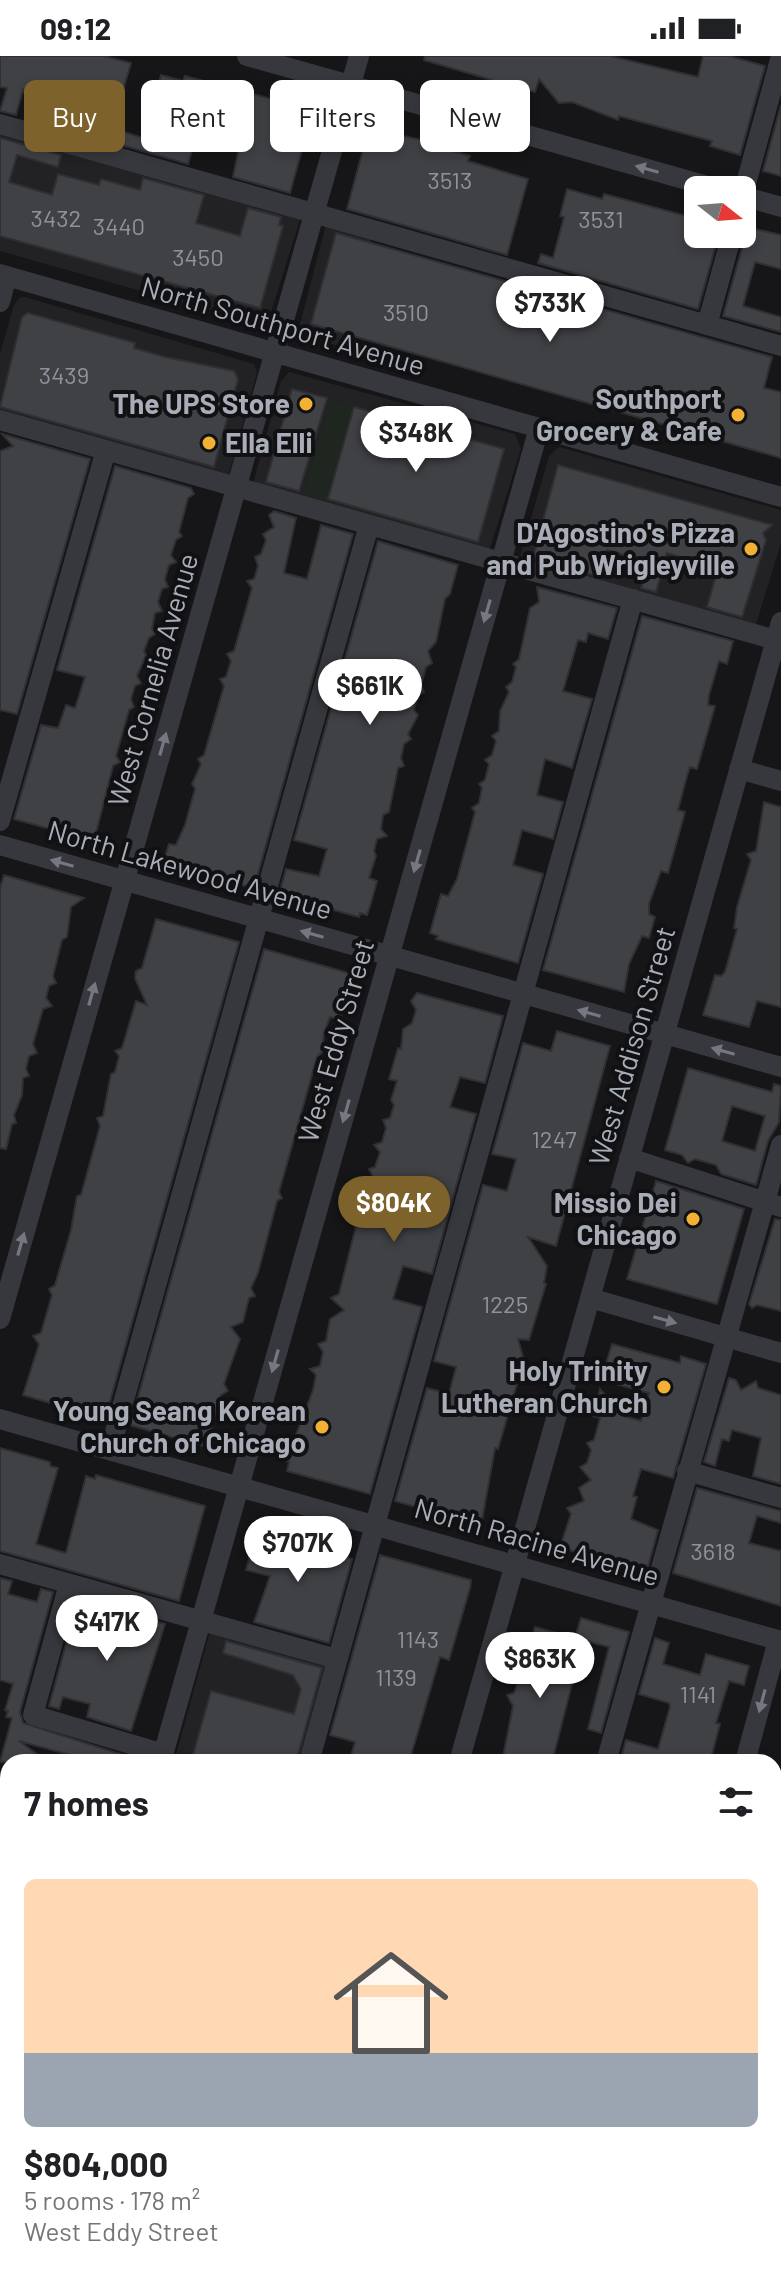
<!DOCTYPE html>
<meta charset="utf-8">
<style>
:root{--surface:#fff;--page:#f2f2f2;--text:#202124;--muted:#757577;--line:#e0e0e0;--accent:#7e622b}
body{margin:0;font-family:Barlow,sans-serif;background:var(--page);color:var(--text);height:100vh;display:flex;flex-direction:column;font-size:30px;white-space:nowrap}
*{box-sizing:border-box;margin:0}
p{font-size:26px;color:var(--muted)}
.icon{flex:none;width:44px;height:44px;fill:none;stroke:currentColor;stroke-width:2;stroke-linecap:round;stroke-linejoin:round}
.map{position:relative;flex:1;overflow:hidden}
.sheet{position:absolute;left:0px;top:1698px;width:782px;height:538px;display:flex;flex-direction:column;background:var(--surface);border-radius:24px 24px 0 0;box-shadow:0 4px 12px #0003}
.sheet>*{flex:none}
.guide{position:absolute;left:24px;top:24px;width:734px;height:72px;display:flex;gap:16px}
.needle{width:52px;rotate:107deg}
.fabs{position:absolute;left:684px;top:120px;display:grid;gap:16px}
.fabs a{display:grid;place-items:center;width:72px;height:72px;border-radius:12px;background:var(--surface);box-shadow:0 4px 12px #0003;font-size:40px}
.price{position:absolute;translate:-50% -68px;padding:0 18px;border-radius:28px;background:#fff;color:#222;font-size:26px;line-height:52px;filter:drop-shadow(0 2px 4px #0008)}
.price::after{content:'';position:absolute;left:50%;top:48px;width:24px;height:18px;margin-left:-12px;background:inherit;clip-path:polygon(0 0,100% 0,50% 100%)}
.price.current{background:var(--accent);color:#fff}
ul{padding:0;list-style:none}
li{display:grid;align-content:center;gap:16px;height:424px;padding:0 24px}
li+li{border-top:2px solid var(--line)}
li span{display:grid;place-items:center;height:248px;border-radius:12px;color:#555}
li>.icon{margin-inline-start:auto}
span .icon{width:144px;height:144px;fill:#fffc;stroke-width:1}
li b{font-size:34px}
h2{display:flex;justify-content:space-between;align-items:center;height:96px;padding:0 24px;font-size:34px}
.chip{padding:0 28px;border-radius:12px;background:var(--surface);box-shadow:0 4px 12px #0003;font-size:28px;line-height:72px}
.chip.current{background:var(--accent);color:#fff}
.status{display:flex;justify-content:space-between;align-items:center;height:56px;padding:0 40px;background:var(--surface);direction:ltr}
.status svg{height:22px;fill:currentColor}
.map>svg:first-child{display:block}
.built{fill:#222225}
.green{fill:#1e261f}
.building{fill:#404145;stroke:#303034;stroke-width:2;fill-rule:evenodd}
.lines{fill:none;stroke-linecap:round;stroke-linejoin:round}
.minor{stroke:#37383d;stroke-width:20}
.major{stroke:#53555c;stroke-width:26}
.oneway{fill:#757881}
.poi-dot{fill:#f2b134;stroke:#111113;stroke-width:3}
.labels{text-anchor:middle;stroke-width:8;stroke-linejoin:round;paint-order:stroke}
.number-label{font-size:24px;fill:#8e929b}
.street-label{font-size:28px;fill:#a8adb8;stroke:#111113}
.poi-label{font-size:28px;font-weight:bold;fill:#a8adb8;stroke:#111113;text-anchor:end}
</style>
<div class="status"><b>09:12</b><svg viewBox="0 0 49 12"><path d="M0 12V9h3v3zM5 12V6h3v6zM10 12V3h3v9zM15 12V0h3v12zM26 1h20v11H26zM47 4h2v5h-2z"/></svg></div>
<div class="map">
<svg width="781" height="2235" viewBox="0 0 781 2235">
<rect width="100%" height="100%" fill="#161618"/>
<path class="built" d="M0,68L303,154L268,266L258,268L0,195Z
M328,161L374,174L341,291L298,276Z
M25,241L254,308L257,317L226,428L0,364V297L14,249L19,242Z
M289,316L515,378L521,393L487,502L251,435L281,325Z
M559,391L781,454V487L753,578L517,511L549,400Z
M214,1561L336,1595L305,1706H174Z
M781,1843V1959L774,1960V1845Z
M8,2037V2156L0,2157V2039Z
M8,2198V2228H294L292,2235H0V2200Z"/>
<path class="green" d="M330,344L449,378L423,472L304,439Z
M774,2201L781,2204V2235H341L343,2228H774Z"/>
<path class="building" d="M0,0H104L131,7L112,72L143,82L161,19L183,25L185,20L313,54L290,137L233,121L241,82L199,71L188,108L44,67L23,34L16,59L0,55L7,32L0,31Z
M425,0H610L698,21L703,0H729L765,10L740,99L710,90L712,85L619,60L618,64L572,46L559,47L539,23L535,36L512,29L511,33L491,28L492,24L424,4Z
M781,49V120L763,115Z
M368,75L376,82L393,86L394,78L440,88L439,91L470,100L468,105L528,123L507,199L347,153Z
M0,82L61,99L58,111L17,99L9,126L52,139L58,118L99,129L101,123L140,134L143,122L204,139L196,167L240,180L248,152L281,161L279,169L283,170L260,252L0,180Z
M567,133L602,143L604,138L698,163V178H719L698,253L538,207L541,198L553,202L564,161L560,160Z
M742,170L781,179V213L755,206L743,250L781,261V276L723,260L745,181Z
M336,177L772,301L764,332L781,336V402L311,268Z
M28,257L135,287L134,292L165,301L234,315L238,323L214,411L0,351L22,261Z
M292,333L327,342L299,435L266,426Z
M354,351L504,393L478,486L328,443Z
M2,378L90,403L17,658L0,654V395L13,390Z
M558,409L772,469L763,477L766,484L742,561L707,551L718,513L667,497L656,536L641,532L648,511L637,508L638,503L607,494L597,520L533,502Z
M115,410L191,432L194,438L188,442L179,476L182,480L176,484L171,499L176,506L169,509L165,523L168,531L162,533L158,546L162,555L155,557L152,573L155,578L149,582L144,595L146,599L137,620L141,627L135,630L131,643L134,651L129,654L116,700L120,706L113,710L94,785L14,763L41,669L58,672L66,649L75,652L85,621L57,614Z
M274,455L296,462L284,517L307,523L321,469L353,478L254,832L248,831L164,804L169,788L176,789L185,769L195,733L192,728L201,708L198,703L204,699L224,630L220,623L226,621L231,605L227,598L234,595L252,532L247,525L254,523L258,510L255,501L261,498L266,484L263,478L274,471L269,459Z
M378,485L458,509L450,538L445,543L436,586L428,595L432,607L426,611L421,629L424,636L418,639L414,654L418,659L408,678L411,683L404,688L401,702L404,710L398,712L389,756L383,759L381,773L387,780L377,783L374,795L376,800L369,822L377,825L371,847L367,859L360,857L359,861L279,839L286,813L319,820L327,793L294,784Z
M537,531L617,552L608,583L588,577L586,586L578,584L563,635L592,643L572,712L545,703L537,739L563,746L553,783L522,774L513,809L543,818L518,907L436,883L438,880L430,877L441,838L448,840L457,823L475,756L472,752L479,747L482,732L479,728L485,724L489,708L485,704L492,699L496,685L492,680L499,675L500,655L509,636L506,631L512,626L516,611L513,608L519,603L530,552L539,546Z
M642,560L733,585L727,608L719,605L709,639L708,649L715,650L697,713L690,711L687,720L678,754L685,756L668,817L661,815L649,848V858L655,861L649,882L642,880L629,908L624,936L543,914Z
M764,746L781,751V951L757,945L749,971L703,959L715,919L721,920L725,916L737,873L734,872L737,851L751,804L747,798L756,795Z
M4,819L84,842L71,851L67,881L62,884L53,920L56,927L49,930L46,942L52,950L43,953L33,988L37,997L29,1000L26,1013L29,1020L23,1022L22,1039L14,1059L16,1067L12,1068L6,1093L0,1092V832Z
M156,863L239,886L105,1363L23,1339L39,1288L33,1280L41,1277L52,1239L49,1233L55,1229L71,1174L77,1140L81,1139L100,1070L97,1062L103,1060L111,1018L115,1016L119,1000L115,995L122,992L136,945L147,949L135,922L136,915L142,912Z
M264,893L352,918L340,964L330,961L324,977L322,996L317,1001L279,1136L282,1142L277,1145L258,1217L251,1232L255,1240L249,1242L243,1266L231,1271L240,1283L224,1328L228,1335L221,1339L206,1391L130,1369Z
M417,937L503,960L485,1027L460,1021L450,1051L476,1058L432,1218L403,1210L393,1243L422,1251L370,1438L287,1415L289,1406L286,1405L313,1334L316,1319L310,1313L320,1310L323,1296L318,1288L326,1285L330,1263L344,1254L331,1242L339,1238L357,1166L362,1159L366,1136L373,1121L369,1113L375,1111L380,1096L374,1089L382,1086L386,1072L383,1064L390,1062L394,1049L391,1044L397,1025L389,1023L398,992L401,993L403,973L412,967L416,954L411,945Z
M557,975L610,990L556,1190L528,1181L547,1210L544,1227L546,1228L529,1284L518,1283L523,1301L519,1321L498,1393L495,1392L482,1464L476,1463L474,1467L395,1445L427,1332L449,1338L456,1311L434,1305L483,1129L507,1135L516,1103L492,1098L523,987L551,995Z
M688,1012L772,1036L774,1028L781,1030L779,1066L768,1085L756,1129L721,1118L716,1109L695,1103L688,1107L682,1099L665,1094ZM732,1050L765,1060L755,1095L722,1085Z
M656,1125L744,1153L717,1248L627,1223Z
M775,1163L781,1164V1255L757,1249L752,1252L749,1248Z
M612,1288L680,1307L681,1300L706,1308L673,1422L641,1413L633,1440L637,1441L631,1463L658,1474L646,1518L638,1512L631,1515L560,1491L571,1458L567,1452L584,1445L579,1432L591,1424L580,1411L587,1407L591,1394L587,1387L594,1384L600,1362L593,1360L600,1333L624,1360L641,1365L649,1337L601,1324Z
M729,1322L736,1324L741,1334L756,1325L758,1332L781,1339V1428L753,1420L761,1382L732,1374L729,1385L722,1383L715,1410L704,1406Z
M0,1392L50,1406V1410L58,1412L36,1488L62,1496L66,1497L86,1420L95,1423L96,1419L205,1450L179,1545L0,1495Z
M697,1432L781,1455V1467L757,1460L749,1487L781,1495V1550L673,1517Z
M259,1465L298,1479L295,1489L314,1494L324,1492L352,1503L329,1587L254,1566L270,1520L246,1514Z
M380,1499L471,1524L470,1532L449,1604L440,1601L409,1706H349L355,1686L330,1679Z
M0,1522L12,1525L8,1538L37,1546L41,1533L53,1536L20,1656L23,1667L145,1706H96L19,1685L48,1706H0L12,1662L6,1661L8,1655L5,1654L13,1628L0,1624Z
M78,1544L165,1568L131,1675L87,1661L90,1648L63,1641L59,1653L49,1650Z
M581,1562L629,1576L601,1677L588,1673L609,1591L575,1582Z
M535,1571L578,1583L563,1626L572,1628L552,1706H502L513,1650L507,1639L514,1637L521,1616L529,1613L535,1589L530,1587Z
M655,1582L669,1587L663,1608L700,1619L706,1598L749,1610L744,1629L729,1625L716,1667L720,1668L710,1706H620L626,1684L658,1693L670,1651L669,1647L639,1638Z
M226,1585L322,1612L296,1706H191L211,1635L294,1658L301,1633L293,1619L223,1597Z"/>
<g class="lines">
<path class="minor" d="M247,0L722,134
M0,68L781,290
M742,140L781,151
M742,142L781,0
M0,218L781,441
M0,246L7,220
M707,269L732,178
M0,364L776,584
M739,713L781,725
M0,765L106,394
M0,789L781,1011
M629,1102L781,1151
M590,1242L781,1297
M0,1263L359,0
M0,1363L781,1585
M110,1394L369,469
M687,1415L781,1442
M0,1508L337,1603
M69,1528L33,1659L164,1698
M161,1706L539,372
M309,1706L633,543
M459,1706L781,566
M606,1706L781,1089
M745,1706L778,1584
M774,1842L781,1840
M0,1936L8,1938
M0,2036L8,2034
M311,2235L313,2228"/>
<path class="major" d="M774,1986L781,1984
M0,2178L8,2176"/>
</g>
<defs><path id="oneway-solid" d="M-6-.8H1V-3.2L6.5 0L1 3.2V.8H-6Z" transform="scale(2)"/></defs>
<g class="oneway">
<use href="#oneway-solid" transform="translate(647 113) rotate(-164)"/>
<use href="#oneway-solid" transform="translate(487 555) rotate(106)"/>
<use href="#oneway-solid" transform="translate(163 688) rotate(-74)"/>
<use href="#oneway-solid" transform="translate(417 805) rotate(106)"/>
<use href="#oneway-solid" transform="translate(62 807) rotate(-164)"/>
<use href="#oneway-solid" transform="translate(312 878) rotate(-164)"/>
<use href="#oneway-solid" transform="translate(92 938) rotate(-74)"/>
<use href="#oneway-solid" transform="translate(589 957) rotate(-164)"/>
<use href="#oneway-solid" transform="translate(723 995) rotate(-164)"/>
<use href="#oneway-solid" transform="translate(346 1055) rotate(106)"/>
<use href="#oneway-solid" transform="translate(21 1188) rotate(-74)"/>
<use href="#oneway-solid" transform="translate(665 1264) rotate(16)"/>
<use href="#oneway-solid" transform="translate(275 1305) rotate(106)"/>
<use href="#oneway-solid" transform="translate(762 1645) rotate(105)"/>
</g>
<g class="poi-dot">
<circle cx="306" cy="348" r="8"/>
<circle cx="738" cy="359" r="8"/>
<circle cx="209" cy="387" r="8"/>
<circle cx="751" cy="493" r="8"/>
<circle cx="693" cy="1163" r="8"/>
<circle cx="664" cy="1331" r="8"/>
<circle cx="322" cy="1371" r="8"/>
</g>
<g class="labels">
<g class="number-label">
<text x="450" y="133">3513</text>
<text x="56" y="171">3432</text>
<text x="601" y="172">3531</text>
<text x="119" y="179">3440</text>
<text x="198" y="210">3450</text>
<text x="406" y="265">3510</text>
<text x="64" y="328">3439</text>
<text x="554" y="1092">1247</text>
<text x="505" y="1257">1225</text>
<text x="713" y="1504">3618</text>
<text x="418" y="1592">1143</text>
<text x="396" y="1630">1139</text>
<text x="698" y="1647">1141</text>
</g>
<g class="street-label">
<text transform="translate(283 270) rotate(16)" y="10">North Southport Avenue</text>
<text transform="translate(153 624) rotate(-74)" y="10">West Cornelia Avenue</text>
<text transform="translate(190 814) rotate(16)" y="10">North Lakewood Avenue</text>
<text transform="translate(336 985) rotate(-74)" y="10">West Eddy Street</text>
<text transform="translate(632 990) rotate(-74)" y="10">West Addison Street</text>
<text transform="translate(537 1486) rotate(16)" y="10">North Racine Avenue</text>
</g>
<g class="poi-label">
<text x="722" y="353">Southport<tspan x="722" dy="32">Grocery &amp; Cafe</tspan></text>
<text x="290" y="358">The UPS Store</text>
<text x="225" y="397" text-anchor="start">Ella Elli</text>
<text x="735" y="487">D'Agostino's Pizza<tspan x="735" dy="32">and Pub Wrigleyville</tspan></text>
<text x="677" y="1157">Missio Dei<tspan x="677" dy="32">Chicago</tspan></text>
<text x="648" y="1325">Holy Trinity<tspan x="648" dy="32">Lutheran Church</tspan></text>
<text x="306" y="1365">Young Seang Korean<tspan x="306" dy="32">Church of Chicago</tspan></text>
</g>
</g>
</svg>
<div class="fabs">
<a><svg class="needle" viewBox="-14 -14 28 28"><path d="M0-13l5 13h-10z" fill="#e53935"/><path d="M0 13l5-13h-10z" fill="#757577"/></svg></a>
</div>
<b class="price" style="left:550px;top:288px">$733K</b>
<b class="price" style="left:416px;top:418px">$348K</b>
<b class="price" style="left:370px;top:671px">$661K</b>
<b class="price current" style="left:394px;top:1188px">$804K</b>
<b class="price" style="left:298px;top:1528px">$707K</b>
<b class="price" style="left:107px;top:1607px">$417K</b>
<b class="price" style="left:540px;top:1644px">$863K</b>
<div class="guide">
<a class="chip current">Buy</a>
<a class="chip">Rent</a>
<a class="chip">Filters</a>
<a class="chip">New</a>
</div>
<section class="sheet">
<h2>7 homes<svg class="icon" aria-label="filters" viewBox="0 0 24 24"><path d="M4 7h16M4 17h16"/><circle cx="9" cy="7" r="2"/><circle cx="15" cy="17" r="2"/></svg></h2>
<ul>
<li><span style="background:linear-gradient(#ffd9b3 70%,#9aa5b1 0)"><svg class="icon" aria-label="home" viewBox="0 0 24 24"><path d="M3 11l9-7 9 7M6 9v11h12V9"/></svg></span><div><b>$804,000</b><p>5 rooms · 178 m²</p><p>West Eddy Street</p></div></li>
</ul>
</section>
</div>
